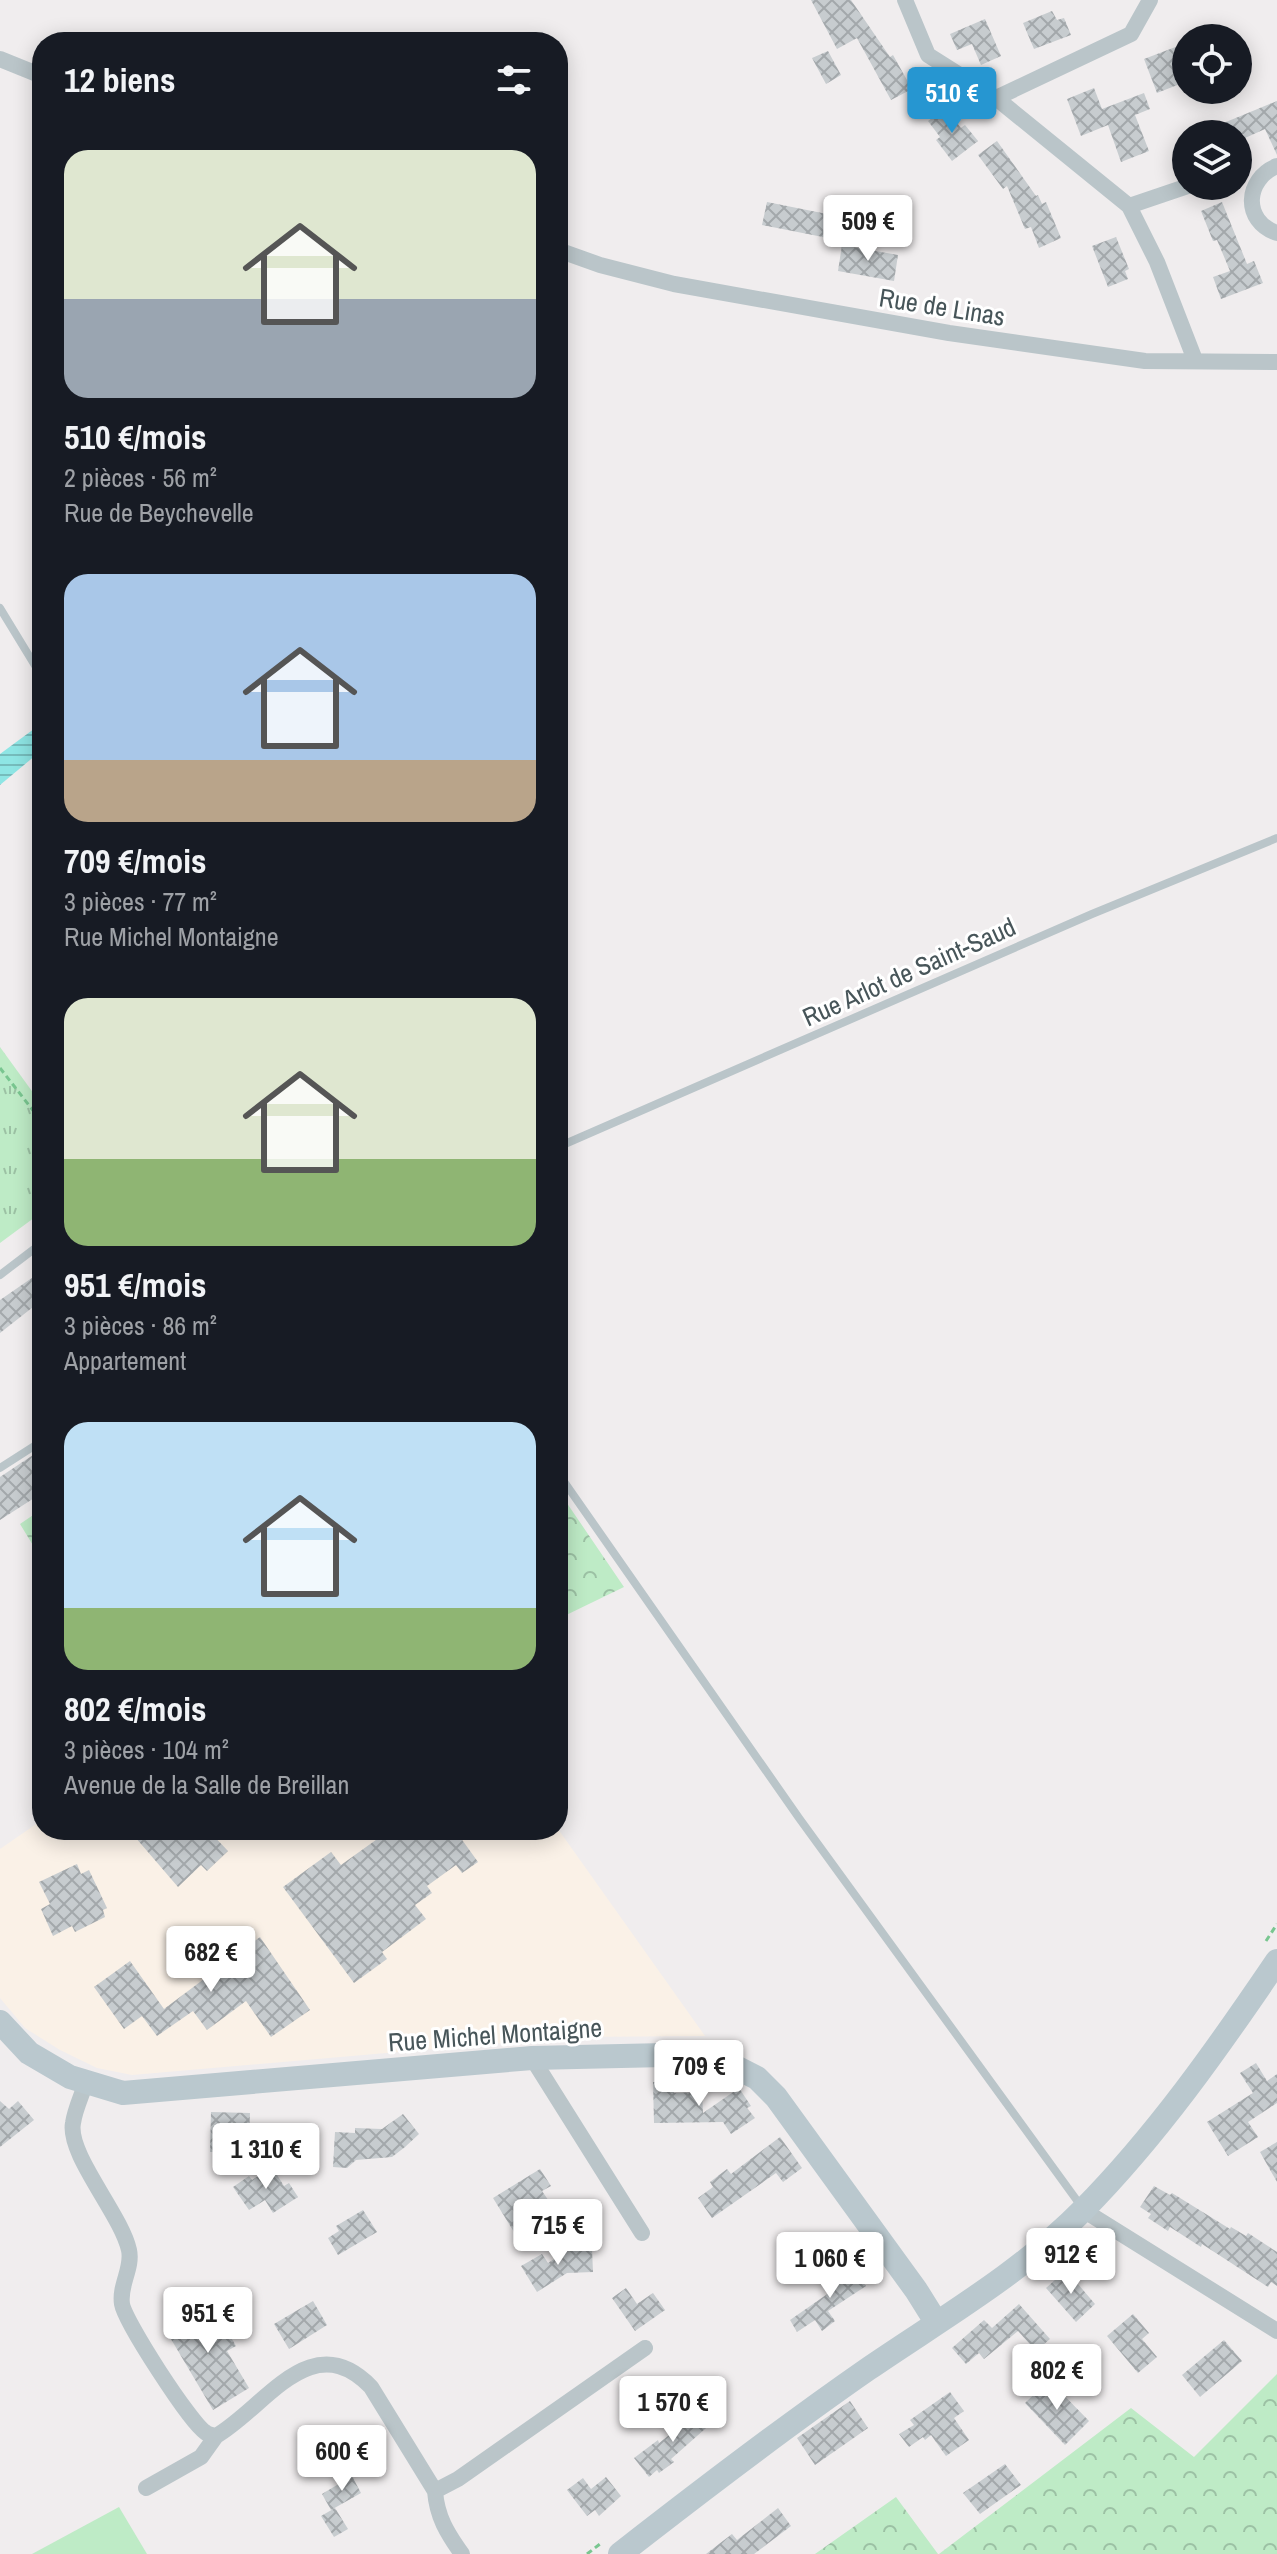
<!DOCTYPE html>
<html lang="fr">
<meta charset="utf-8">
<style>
:root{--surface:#171b24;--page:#242831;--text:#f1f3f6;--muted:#9ea1a6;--accent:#2696d1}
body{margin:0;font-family:"Archivo Narrow",sans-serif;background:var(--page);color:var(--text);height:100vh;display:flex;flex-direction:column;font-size:30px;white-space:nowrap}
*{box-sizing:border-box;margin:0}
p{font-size:26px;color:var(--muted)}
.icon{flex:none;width:44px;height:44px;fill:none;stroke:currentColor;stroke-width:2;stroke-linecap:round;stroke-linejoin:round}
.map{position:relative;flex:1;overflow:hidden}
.side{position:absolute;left:32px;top:32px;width:536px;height:1808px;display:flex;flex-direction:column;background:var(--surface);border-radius:32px;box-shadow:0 4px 20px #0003}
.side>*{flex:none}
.fabs{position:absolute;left:1172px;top:24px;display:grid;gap:16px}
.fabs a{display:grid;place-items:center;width:80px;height:80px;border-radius:50%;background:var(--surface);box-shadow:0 4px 20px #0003;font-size:40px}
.price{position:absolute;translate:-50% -68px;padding:0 18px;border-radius:8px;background:#fff;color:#222;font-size:26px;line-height:52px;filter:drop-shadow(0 2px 4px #0008)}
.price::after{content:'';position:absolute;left:50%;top:48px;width:24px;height:18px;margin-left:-12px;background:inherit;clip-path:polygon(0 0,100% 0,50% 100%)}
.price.selected{background:var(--accent);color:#fff}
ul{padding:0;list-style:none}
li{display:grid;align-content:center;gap:16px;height:424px;padding:0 32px}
li span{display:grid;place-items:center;height:248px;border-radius:24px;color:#555}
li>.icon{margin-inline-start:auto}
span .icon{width:144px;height:144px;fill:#fffc;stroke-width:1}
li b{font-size:34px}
h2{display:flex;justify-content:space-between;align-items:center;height:96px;padding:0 32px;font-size:34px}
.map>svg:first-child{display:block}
.commercial{fill:#faf1e7}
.grass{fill:url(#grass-tufts)}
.park{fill:url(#park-crowns)}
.pitch{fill:#beebc6}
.water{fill:url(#water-rules)}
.building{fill:url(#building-cross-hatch)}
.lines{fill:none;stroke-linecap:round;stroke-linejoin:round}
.path{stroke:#79c690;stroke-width:3;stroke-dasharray:6 4;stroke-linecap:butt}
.lane{stroke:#bac5c9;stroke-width:8}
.street{stroke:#bac5c9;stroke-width:16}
.secondary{stroke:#bac8ce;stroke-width:24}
.labels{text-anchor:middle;stroke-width:6;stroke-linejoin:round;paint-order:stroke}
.street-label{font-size:26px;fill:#475559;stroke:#fff}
</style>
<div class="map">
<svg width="1277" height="2554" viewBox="0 0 1277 2554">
<defs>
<pattern id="grass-tufts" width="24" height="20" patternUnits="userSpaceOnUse" patternTransform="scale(2)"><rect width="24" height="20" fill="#beebc6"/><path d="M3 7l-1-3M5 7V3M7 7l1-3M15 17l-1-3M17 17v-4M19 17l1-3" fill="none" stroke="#9cc1a4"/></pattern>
<pattern id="park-crowns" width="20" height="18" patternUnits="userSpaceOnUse" patternTransform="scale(2)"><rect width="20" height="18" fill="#beebc6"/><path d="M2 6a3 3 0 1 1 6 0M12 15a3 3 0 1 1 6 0" fill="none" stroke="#9cc1a4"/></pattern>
<pattern id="water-rules" width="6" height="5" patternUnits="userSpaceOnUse" patternTransform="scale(2)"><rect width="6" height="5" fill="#8ee5e4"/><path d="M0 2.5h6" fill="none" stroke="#76bcbc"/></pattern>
<pattern id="building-cross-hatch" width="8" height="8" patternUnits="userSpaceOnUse" patternTransform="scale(2)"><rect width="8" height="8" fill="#c7cccf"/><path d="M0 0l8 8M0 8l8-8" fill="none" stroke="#a3a8ab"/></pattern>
</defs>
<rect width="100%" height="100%" fill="#f0edee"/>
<path class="commercial" d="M42,1820V1830L558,1829L705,2036L572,2037L132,2075L97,2068L60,2050L25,2028L0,1998V1849Z"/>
<path class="grass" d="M0,1047L42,1105V1212L0,1243Z"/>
<path class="park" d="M558,1490L624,1587L558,1619Z
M42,1509V1560L20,1524Z
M1277,2374V2554H939L1131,2408L1194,2457Z
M896,2497L938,2554H815Z"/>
<path class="pitch" d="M119,2507L147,2554H32Z"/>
<path class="water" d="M42,723V750L0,785V754Z"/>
<path class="building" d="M811,0H851L890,57L893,55L912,89L891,100L857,38L837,49Z
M1052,11L1057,20L1064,18L1071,35L1034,49L1023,23Z
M985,19L1001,56L981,65L972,44L957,50L950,34Z
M1186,43V74L1183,75L1185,82L1157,93L1144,59Z
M828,51L841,75L826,84L812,58Z
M1094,88L1102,109L1144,93L1150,109L1135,115L1149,151L1121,162L1108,125L1081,136L1067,99Z
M1277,101V155L1265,129L1245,138L1243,134H1197Z
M946,108L961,128L965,125L978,141L952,161L936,140L940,137L928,121Z
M997,141L1036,196L1038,195L1042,204L1046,202L1061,238L1039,248L1031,227L1025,229L1007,186L1003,189L978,155Z
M767,202L832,215L828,238L762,225Z
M1222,202L1247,264L1254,261L1263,283L1221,299L1213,277L1230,271L1217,240L1213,241L1201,211Z
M1116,237L1129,269L1125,271L1128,279L1108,287L1092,246Z
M842,245L898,255L894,281L838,271Z
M42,1271V1300L0,1333V1300Z
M42,1449V1493L0,1520V1477Z
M129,1830H208L228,1851L207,1871L201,1865L178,1887Z
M375,1830H455L478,1862L462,1873L456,1865L427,1886L432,1893L415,1905L426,1919L382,1952L387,1959L354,1983L283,1887L331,1852L341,1865L380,1837Z
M77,1864L81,1874L89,1870L107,1908L103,1910L105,1917L75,1932L72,1926L53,1936L41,1909L50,1904L39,1882Z
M260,1937L310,2010L271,2037L246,2001L207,2030L193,2011L157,2036L142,2016L124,2029L94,1987L130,1961L164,2009Z
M1256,2063L1267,2081L1277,2074V2103L1248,2122L1258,2137L1228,2156L1207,2122L1253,2093L1240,2073Z
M653,2082H673L674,2093L702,2092L703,2113L739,2088L751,2106L747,2108L755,2118L731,2134L723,2122L654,2123Z
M0,2101L9,2109L18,2101L34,2120L0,2147Z
M211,2112L250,2113L249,2137H233L232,2152H210Z
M403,2114L419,2134L405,2147L392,2157L356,2160L347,2168L333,2167L335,2132L355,2133V2128L382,2129Z
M780,2137L802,2168L783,2182L776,2173L712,2218L698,2198L713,2187L710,2182L727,2169L731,2174Z
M1277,2142V2182L1260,2152Z
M272,2167L284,2186L289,2183L298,2197L273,2213L265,2200L249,2210L233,2187L249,2176L252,2180Z
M540,2169L551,2186L542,2191L553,2207L514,2232L493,2198Z
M1154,2186L1170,2195L1172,2193L1230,2229L1231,2227L1246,2236L1248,2233L1277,2252V2286L1271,2282L1268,2287L1202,2244L1201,2247L1170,2227L1168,2231L1148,2218L1151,2214L1140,2207Z
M363,2210L377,2232L338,2255L328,2238L339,2231L336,2226Z
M592,2249L593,2272L567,2273L537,2292L521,2266L542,2254L548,2263L568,2250Z
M849,2265L866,2286L828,2311L835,2321L822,2331L815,2320L797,2332L790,2320L836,2288L829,2278Z
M1066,2270L1095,2304L1076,2322L1046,2288Z
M626,2288L637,2304L653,2293L665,2310L635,2331L612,2298Z
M313,2301L327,2325L289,2349L274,2324Z
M210,2302L236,2346L227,2351L249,2388L213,2410L165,2329Z
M1019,2304L1050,2339L1036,2351L1018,2331L984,2359L979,2353L966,2364L952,2348L984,2320L992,2328Z
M1133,2314L1149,2333L1142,2339L1157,2357L1138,2373L1107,2336Z
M1224,2340L1242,2361L1200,2397L1182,2375Z
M1049,2380L1089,2421L1065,2445L1025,2403Z
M950,2392L964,2411L954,2418L969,2440L946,2456L931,2435L925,2440L923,2437L909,2447L899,2434L914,2425L910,2420Z
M850,2401L868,2428L815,2465L797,2438Z
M704,2408L714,2421L671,2459L674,2462L659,2473L657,2470L649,2477L634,2458L658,2440L659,2443Z
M1005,2464L1021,2485L980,2514L963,2493Z
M352,2476L361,2493L331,2510L322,2494Z
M606,2477L621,2496L599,2516L595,2510L587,2516L567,2490L583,2478L591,2489Z
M335,2508L348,2529L334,2537L321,2516Z
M778,2508L791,2526L754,2554H706L732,2534L737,2540Z"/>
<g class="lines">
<path class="path" d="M0,1068L42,1122
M1266,1941L1277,1924
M587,2554L600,2544"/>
<path class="lane" d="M0,608L42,677
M558,1147L1092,914L1277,838
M0,1275L42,1243
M0,1468L42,1441
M558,1473L799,1818L1081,2206"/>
<path class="street" d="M905,0L928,55L996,98L1129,206L1157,262L1195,360
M0,59L42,76
M996,98L1131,34L1150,0
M1277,166C1245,179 1242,221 1277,233
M1129,206L1188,186
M558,250L600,265L674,284L949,333L1145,361L1277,362
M532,2058L642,2233
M86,2082C82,2095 75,2109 73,2123C67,2154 121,2214 129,2250C133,2268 119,2285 122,2304C125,2322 190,2422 205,2432C208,2435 212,2435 216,2436C265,2408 311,2325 371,2387L435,2491C437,2517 447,2533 462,2554
M1083,2210L1277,2331
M146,2488L201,2457L216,2436
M435,2491L458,2479L645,2348"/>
<path class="secondary" d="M0,2022L29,2053L70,2077L123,2093L532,2058L710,2054L757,2078L776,2097L916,2290L936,2322
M620,2554C702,2490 783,2428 868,2369C941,2319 1021,2273 1083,2210C1157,2135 1218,2048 1277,1961"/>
</g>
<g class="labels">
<g class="street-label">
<text transform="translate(942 307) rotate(9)" y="9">Rue de Linas</text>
<text transform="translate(909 972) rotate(-24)" y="9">Rue Arlot de Saint-Saud</text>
<text transform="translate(495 2035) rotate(-4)" y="9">Rue Michel Montaigne</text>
</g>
</g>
</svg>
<div class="fabs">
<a><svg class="icon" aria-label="locate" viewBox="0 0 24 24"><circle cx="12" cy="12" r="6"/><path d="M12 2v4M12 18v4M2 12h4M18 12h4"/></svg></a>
<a><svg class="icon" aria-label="layers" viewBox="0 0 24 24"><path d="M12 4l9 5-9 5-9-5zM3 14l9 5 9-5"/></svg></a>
</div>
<b class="price selected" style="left:952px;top:135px">510 €</b>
<b class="price" style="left:868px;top:263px">509 €</b>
<b class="price" style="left:211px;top:1994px">682 €</b>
<b class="price" style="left:699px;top:2108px">709 €</b>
<b class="price" style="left:266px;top:2191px">1 310 €</b>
<b class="price" style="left:558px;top:2267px">715 €</b>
<b class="price" style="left:1071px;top:2296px">912 €</b>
<b class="price" style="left:830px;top:2300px">1 060 €</b>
<b class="price" style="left:208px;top:2355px">951 €</b>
<b class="price" style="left:1057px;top:2412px">802 €</b>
<b class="price" style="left:673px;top:2444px">1 570 €</b>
<b class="price" style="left:342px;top:2493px">600 €</b>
<section class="side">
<h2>12 biens<svg class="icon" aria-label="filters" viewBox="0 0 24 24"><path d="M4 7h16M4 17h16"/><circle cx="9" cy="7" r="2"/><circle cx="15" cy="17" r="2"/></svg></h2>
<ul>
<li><span style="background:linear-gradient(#dfe7d0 60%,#9aa5b1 0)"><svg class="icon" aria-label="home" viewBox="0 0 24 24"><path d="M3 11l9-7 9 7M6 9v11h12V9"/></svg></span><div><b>510 €/mois</b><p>2 pièces · 56 m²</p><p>Rue de Beychevelle</p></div></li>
<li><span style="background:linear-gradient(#a9c7e8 75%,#b9a48a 0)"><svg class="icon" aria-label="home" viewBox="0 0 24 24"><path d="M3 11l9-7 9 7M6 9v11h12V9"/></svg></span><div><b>709 €/mois</b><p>3 pièces · 77 m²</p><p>Rue Michel Montaigne</p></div></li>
<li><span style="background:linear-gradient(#dfe7d0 65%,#8fb573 0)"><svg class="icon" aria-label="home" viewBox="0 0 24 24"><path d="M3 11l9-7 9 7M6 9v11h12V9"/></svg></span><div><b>951 €/mois</b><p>3 pièces · 86 m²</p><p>Appartement</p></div></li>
<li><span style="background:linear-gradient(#bfe0f5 75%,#8fb573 0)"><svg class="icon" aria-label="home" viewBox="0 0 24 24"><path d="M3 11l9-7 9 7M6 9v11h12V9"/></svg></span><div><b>802 €/mois</b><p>3 pièces · 104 m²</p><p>Avenue de la Salle de Breillan</p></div></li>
</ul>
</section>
</div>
